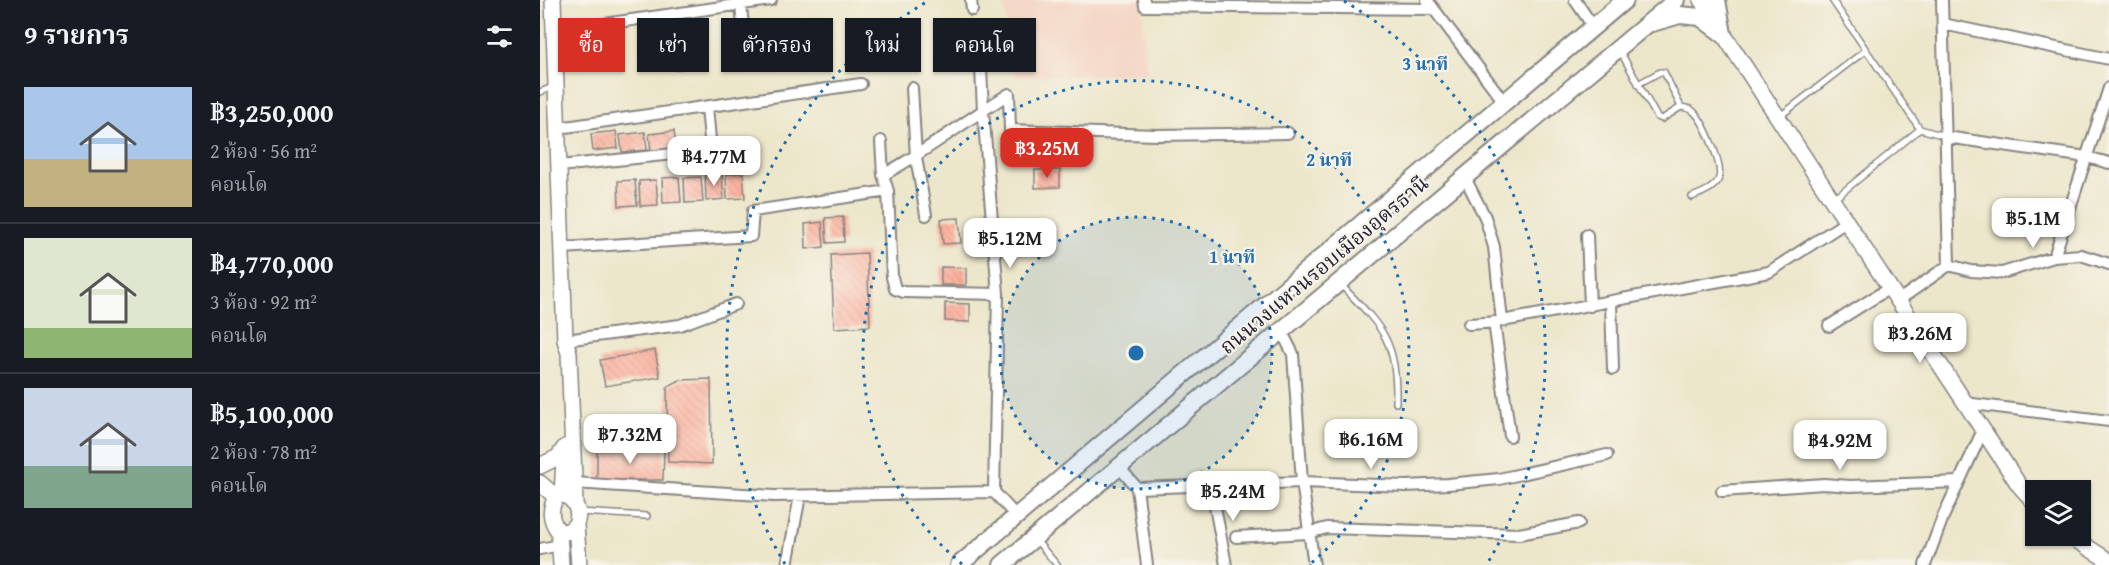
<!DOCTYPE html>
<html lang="th">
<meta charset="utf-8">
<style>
:root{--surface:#171b24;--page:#242831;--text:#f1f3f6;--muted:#9ea1a6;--line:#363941;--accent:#d93025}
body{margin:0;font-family:"Gentium Book Plus","Noto Serif Thai",serif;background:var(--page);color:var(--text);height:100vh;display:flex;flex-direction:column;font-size:22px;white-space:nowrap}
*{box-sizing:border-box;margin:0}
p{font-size:20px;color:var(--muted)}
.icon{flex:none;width:33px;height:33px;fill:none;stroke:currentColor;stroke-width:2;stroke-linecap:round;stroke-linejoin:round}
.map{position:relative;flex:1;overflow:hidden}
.drawer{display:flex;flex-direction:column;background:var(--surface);width:540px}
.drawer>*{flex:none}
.hud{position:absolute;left:18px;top:18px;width:570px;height:54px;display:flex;gap:12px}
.controls{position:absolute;left:1485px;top:480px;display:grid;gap:12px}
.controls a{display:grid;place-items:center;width:66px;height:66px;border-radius:0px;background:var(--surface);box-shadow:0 2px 4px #0004;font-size:30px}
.price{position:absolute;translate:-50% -51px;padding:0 14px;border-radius:12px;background:#fff;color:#222;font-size:20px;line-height:39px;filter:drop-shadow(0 2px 3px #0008)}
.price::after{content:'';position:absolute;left:50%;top:36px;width:18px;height:14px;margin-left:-9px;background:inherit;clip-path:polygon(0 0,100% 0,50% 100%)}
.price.current{background:var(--accent);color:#fff}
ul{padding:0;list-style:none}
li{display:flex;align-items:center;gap:18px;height:150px;padding:0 24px}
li+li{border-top:2px solid var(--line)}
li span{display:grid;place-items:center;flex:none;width:168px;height:120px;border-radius:0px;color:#555}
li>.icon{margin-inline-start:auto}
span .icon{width:72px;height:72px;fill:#fffc;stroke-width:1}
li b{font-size:26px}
h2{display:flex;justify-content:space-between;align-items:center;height:72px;padding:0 24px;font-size:26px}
.pill{padding:0 21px;border-radius:0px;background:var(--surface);box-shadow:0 2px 4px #0004;font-size:21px;line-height:54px}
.pill.current{background:var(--accent);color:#fff}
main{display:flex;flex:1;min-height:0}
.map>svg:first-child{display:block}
.built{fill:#f4d3c1}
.building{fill:url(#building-back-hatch)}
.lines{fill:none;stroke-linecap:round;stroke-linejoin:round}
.lane-casing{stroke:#878482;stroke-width:8}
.street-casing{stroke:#878482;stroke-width:14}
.secondary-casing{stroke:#878482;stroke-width:18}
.primary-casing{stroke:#878482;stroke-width:20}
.lane{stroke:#fff;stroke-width:5}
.street{stroke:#fff;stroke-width:10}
.secondary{stroke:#fff;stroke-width:15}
.primary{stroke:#fff;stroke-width:16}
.ring{fill:none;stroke:#1f6fb2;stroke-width:3;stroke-dasharray:3 6}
.labels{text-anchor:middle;stroke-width:4.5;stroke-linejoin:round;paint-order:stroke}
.street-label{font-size:21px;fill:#22223b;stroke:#f7f3e8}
.centre{fill:#1f6fb2;stroke:#f7f3e8;stroke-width:3}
.ring-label{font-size:18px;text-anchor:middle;font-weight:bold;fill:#1f6fb2;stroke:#f7f3e8;stroke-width:4.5;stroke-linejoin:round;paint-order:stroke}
</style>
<main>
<section class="drawer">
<h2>9 รายการ<svg class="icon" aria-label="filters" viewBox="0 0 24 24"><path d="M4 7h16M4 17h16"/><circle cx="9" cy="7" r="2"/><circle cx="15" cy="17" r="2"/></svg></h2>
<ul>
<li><span style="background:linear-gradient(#a9c7e8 60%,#c2b280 0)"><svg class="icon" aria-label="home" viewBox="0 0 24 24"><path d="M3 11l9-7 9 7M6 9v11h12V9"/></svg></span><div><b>฿3,250,000</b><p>2 ห้อง · 56 m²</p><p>คอนโด</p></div></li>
<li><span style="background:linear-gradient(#dfe7d0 75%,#8fb573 0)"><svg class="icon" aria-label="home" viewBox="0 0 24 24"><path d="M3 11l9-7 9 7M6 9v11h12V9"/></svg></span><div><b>฿4,770,000</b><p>3 ห้อง · 92 m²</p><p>คอนโด</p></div></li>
<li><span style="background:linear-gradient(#c9d6e8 65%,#7fa58c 0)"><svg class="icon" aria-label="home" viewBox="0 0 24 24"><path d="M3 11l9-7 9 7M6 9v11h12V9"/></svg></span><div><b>฿5,100,000</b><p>2 ห้อง · 78 m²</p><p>คอนโด</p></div></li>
</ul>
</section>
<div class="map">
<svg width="1569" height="565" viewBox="0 0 1569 565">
<defs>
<pattern id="building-back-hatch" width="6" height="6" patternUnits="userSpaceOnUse" patternTransform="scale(1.5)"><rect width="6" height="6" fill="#fdab97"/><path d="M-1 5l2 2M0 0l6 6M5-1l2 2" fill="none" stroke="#d99383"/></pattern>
</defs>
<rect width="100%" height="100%" fill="#f7f3e8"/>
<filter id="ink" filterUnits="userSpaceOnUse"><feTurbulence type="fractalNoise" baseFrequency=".0167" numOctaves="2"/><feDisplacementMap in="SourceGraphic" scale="12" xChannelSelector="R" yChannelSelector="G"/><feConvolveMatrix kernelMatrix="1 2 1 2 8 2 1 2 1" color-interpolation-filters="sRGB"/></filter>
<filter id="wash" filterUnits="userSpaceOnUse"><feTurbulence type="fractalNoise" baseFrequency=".008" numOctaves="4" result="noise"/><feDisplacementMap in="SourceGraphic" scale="24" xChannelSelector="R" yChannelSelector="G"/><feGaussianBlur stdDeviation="1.35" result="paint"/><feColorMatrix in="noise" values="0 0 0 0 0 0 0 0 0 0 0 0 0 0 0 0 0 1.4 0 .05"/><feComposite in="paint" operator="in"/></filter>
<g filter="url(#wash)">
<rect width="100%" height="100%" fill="#ece6ca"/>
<path class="built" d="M463,0H601L607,74L474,77Z"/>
<g id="blocks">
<path class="building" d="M76,131L78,148L53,151L51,134Z
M134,131L136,148L111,151L109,134Z
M105,132L107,150L82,152L80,135Z
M495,170H520V187L495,188Z
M203,173L205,198L187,199L186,174Z
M182,174L184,199L166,201L165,175Z
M139,177L141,202L123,203L122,178Z
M161,177L163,202L145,203L144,178Z
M95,180L97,205L79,206L78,181Z
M116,180L118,205L100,206L99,181Z
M303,217L304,242L287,243L285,218Z
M419,218L421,243L403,244L401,219Z
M282,222L284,247L266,249L265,224Z
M327,253L330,326L294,328L291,255Z
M401,267L426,268V285H401Z
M405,303L430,304V322L405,321Z
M115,350L120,377L65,386L60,360Z
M171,379L172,464L128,462L127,387L140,380Z
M57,450H124L123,480H57Z"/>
</g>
</g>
<g filter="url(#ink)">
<use href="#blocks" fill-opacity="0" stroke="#878482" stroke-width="1.5"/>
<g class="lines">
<defs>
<path id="lane" d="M1292,0L1380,129
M1080,51L1117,117L1122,119L1141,107L1124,72H1120L1098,84
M0,92L13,87
M1141,107C1146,108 1151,108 1154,112C1164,121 1183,165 1179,178C1176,188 1161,193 1152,197
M1239,117L1326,50
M1293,200L1380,129L1405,136
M801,285C843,328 857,340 856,403
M39,512L107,516
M495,539L517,565"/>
<path id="street" d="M431,0L432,10
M604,0L605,6L894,9
M887,0L965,103
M1035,0L1054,28
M201,4L205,50
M132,14L136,64
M1403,24L1569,59
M15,31L231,0
M440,48L443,110L458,294L454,492
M372,88L376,157L386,215
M19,128L321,84
M1406,137L1547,157L1569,163
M20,166L171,150L167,107
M343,175C387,151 426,120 469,94L470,130L616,135L748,133
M924,176L945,217L954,247L962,321L1229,272L1306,222
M348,191L352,277L355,289L364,292L458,294
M1047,235L1050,306
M22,248L211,236L213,211L348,191L343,175L341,141
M1514,257L1569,88
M1409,265L1431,271L1462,273L1514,257L1541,255L1569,264
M1359,300L1409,265L1402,0
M1071,302L1073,369
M954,322L970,436
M929,324L958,322
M1289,326L1351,287
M741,330L753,354L762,482L774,565
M25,340L140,325L196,304
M1425,403L1569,421
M579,467L597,488L607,565
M34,483L234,496L454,492L476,516
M671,485L686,565
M597,488L762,482L866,486L908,484L959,479L1067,455
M1182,491L1284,484L1310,486L1419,482
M696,537L768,533L787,528L979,534L1039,523
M0,549L20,545
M247,565L260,496
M1385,565L1403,517L1443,430"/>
<path id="secondary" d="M13,0L25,340L29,353L35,503
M1161,0L1443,430L1479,485L1496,504
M0,466L18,457L25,447
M0,483L16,497
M22,495L24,459
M22,495C44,500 43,534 19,532C10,520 9,510 16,497Z
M36,525L39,565
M19,532L21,565
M1530,536L1569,561"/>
<path id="primary" d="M1177,0L1183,34
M1112,23L1140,15L1160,17L1183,34
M419,565L1085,0
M462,565L1136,0"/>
</defs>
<use href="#lane" class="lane-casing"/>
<use href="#street" class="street-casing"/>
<use href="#secondary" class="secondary-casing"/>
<use href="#primary" class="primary-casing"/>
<use href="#lane" class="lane"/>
<use href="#street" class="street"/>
<use href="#secondary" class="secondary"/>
<use href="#primary" class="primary"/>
</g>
</g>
<circle cx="596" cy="353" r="136" fill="#1f6fb2" fill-opacity=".12"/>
<g class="ring">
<circle cx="596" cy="353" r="136"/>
<path d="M422 564A273 273 0 1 1 770 564"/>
<path d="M245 564A409 409 0 0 1 388 1M804 1A409 409 0 0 1 947 564"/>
</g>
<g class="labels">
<g class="street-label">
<text transform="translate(784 265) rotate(-40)" y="7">ถนนวงแหวนรอบเมืองอุดรธานี</text>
</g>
</g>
<circle cx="596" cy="353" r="9" class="centre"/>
<g class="ring-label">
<text x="885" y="70">3 นาที</text>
<text x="789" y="166">2 นาที</text>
<text x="692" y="263">1 นาที</text>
</g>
</svg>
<div class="controls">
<a><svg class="icon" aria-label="layers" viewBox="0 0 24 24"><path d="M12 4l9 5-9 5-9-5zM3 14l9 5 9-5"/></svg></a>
</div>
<b class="price current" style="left:507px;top:179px">฿3.25M</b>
<b class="price" style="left:174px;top:187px">฿4.77M</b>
<b class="price" style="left:1493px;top:249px">฿5.1M</b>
<b class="price" style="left:470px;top:269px">฿5.12M</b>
<b class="price" style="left:1380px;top:364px">฿3.26M</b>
<b class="price" style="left:90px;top:465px">฿7.32M</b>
<b class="price" style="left:831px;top:470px">฿6.16M</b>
<b class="price" style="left:1300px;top:471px">฿4.92M</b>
<b class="price" style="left:693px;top:522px">฿5.24M</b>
<div class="hud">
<a class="pill current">ซื้อ</a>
<a class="pill">เช่า</a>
<a class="pill">ตัวกรอง</a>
<a class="pill">ใหม่</a>
<a class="pill">คอนโด</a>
</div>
</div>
</main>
